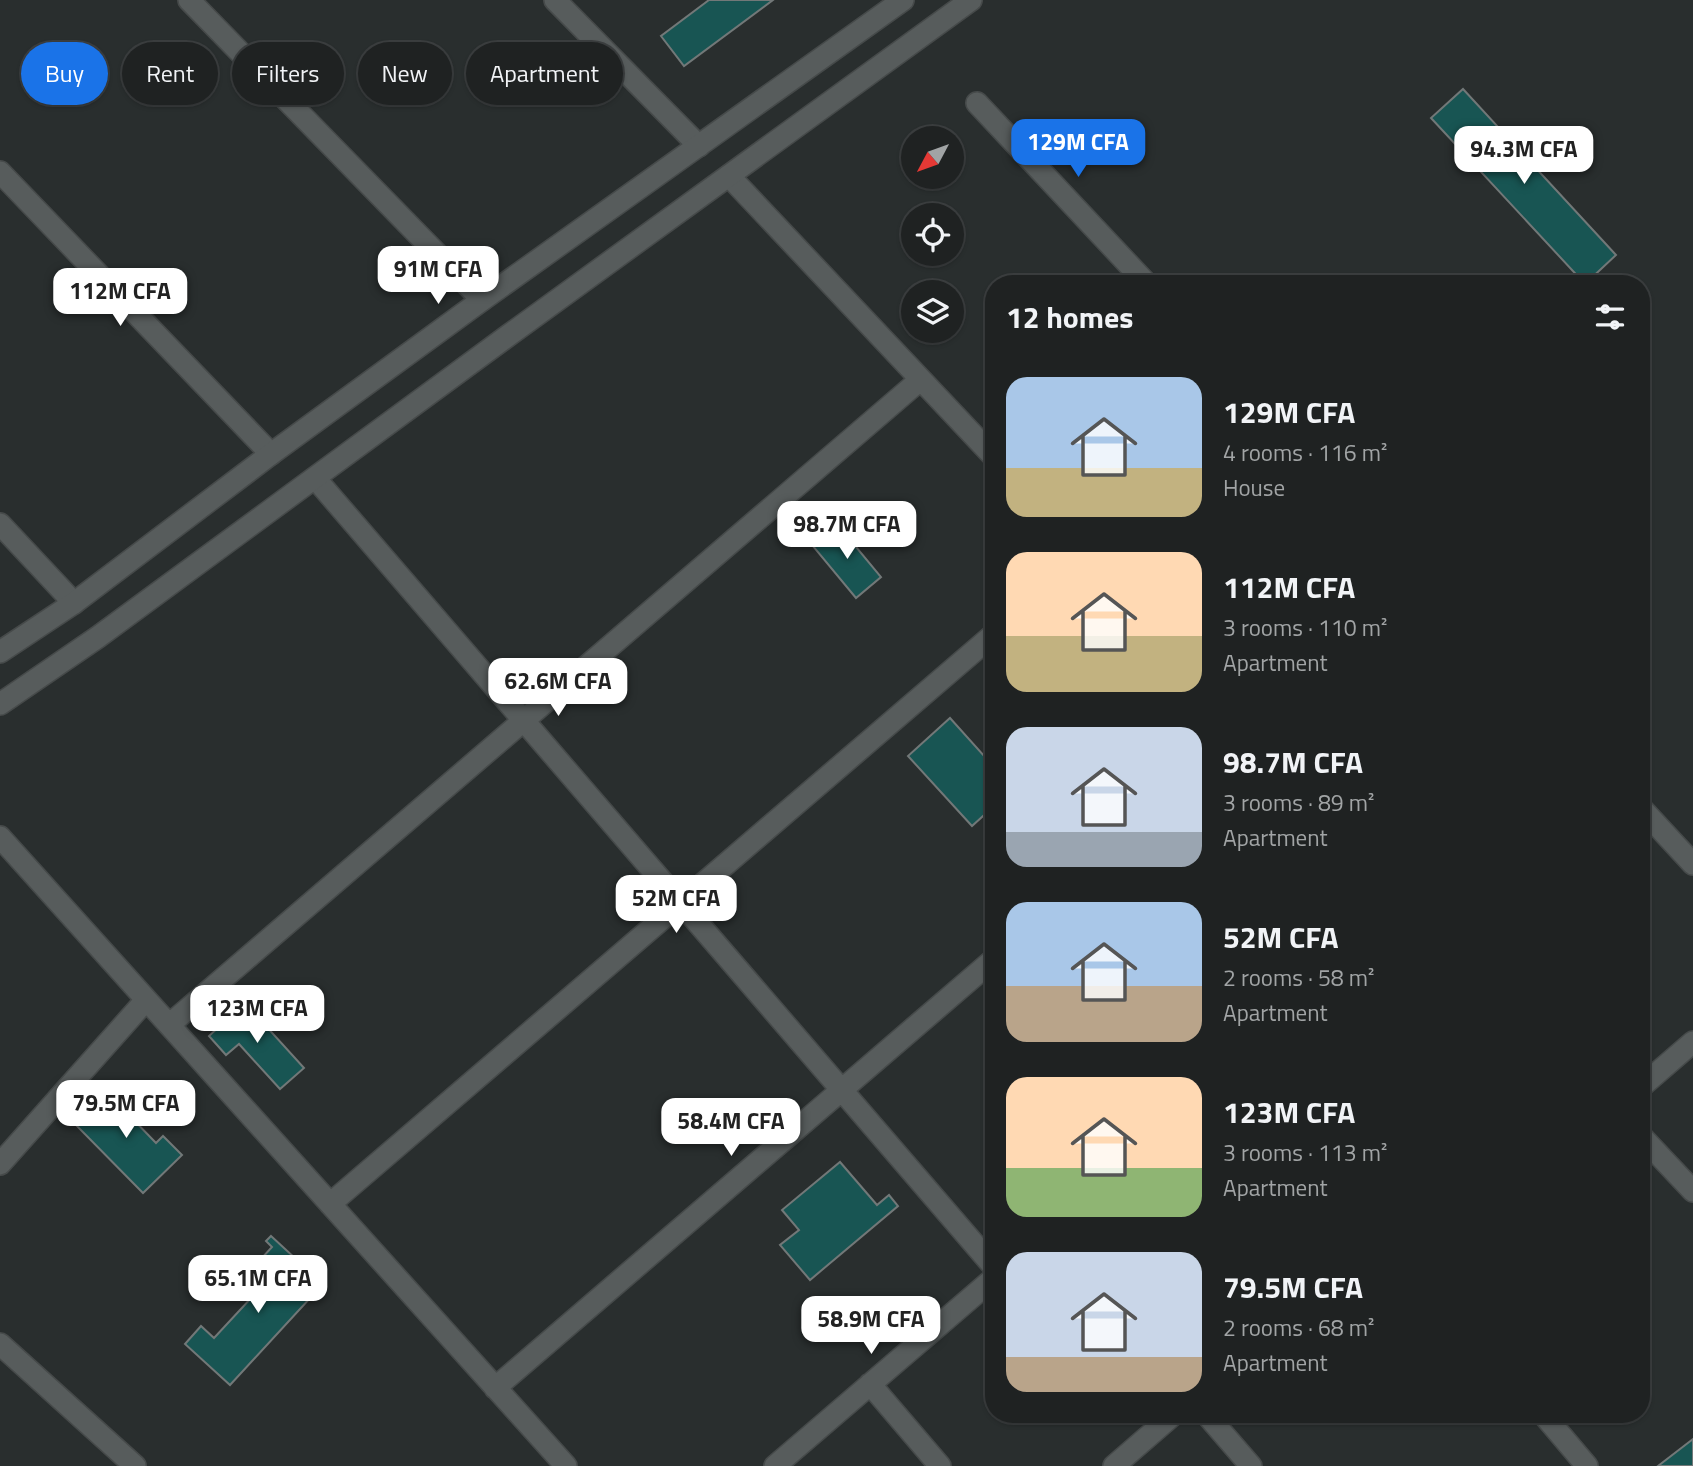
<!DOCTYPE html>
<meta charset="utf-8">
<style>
:root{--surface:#1f2222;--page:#272a2a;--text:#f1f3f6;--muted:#a1a4a5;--line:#3c3f40;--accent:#1a73e8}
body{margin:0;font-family:"Titillium Web",sans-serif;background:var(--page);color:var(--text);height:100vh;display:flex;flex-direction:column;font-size:26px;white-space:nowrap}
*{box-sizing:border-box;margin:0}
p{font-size:23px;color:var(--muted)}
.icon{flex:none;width:38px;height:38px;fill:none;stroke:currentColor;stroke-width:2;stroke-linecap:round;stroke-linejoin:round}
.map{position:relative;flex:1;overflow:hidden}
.details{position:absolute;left:985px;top:275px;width:665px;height:1148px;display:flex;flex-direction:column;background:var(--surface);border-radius:28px;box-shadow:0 2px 5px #0004,0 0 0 2px var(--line)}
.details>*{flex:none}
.banner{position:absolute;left:21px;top:42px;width:665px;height:63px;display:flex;gap:14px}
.needle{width:46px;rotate:229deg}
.buttons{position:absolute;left:901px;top:126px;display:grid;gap:14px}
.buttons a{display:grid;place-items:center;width:63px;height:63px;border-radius:50%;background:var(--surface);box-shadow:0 2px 5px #0004,0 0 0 2px var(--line);font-size:35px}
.price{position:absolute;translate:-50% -60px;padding:0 16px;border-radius:14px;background:#fff;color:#222;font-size:23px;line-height:46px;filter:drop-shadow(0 2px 4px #0008)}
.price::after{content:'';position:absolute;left:50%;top:42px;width:21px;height:16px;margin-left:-10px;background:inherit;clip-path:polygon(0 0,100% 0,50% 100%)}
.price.selected{background:var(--accent);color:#fff}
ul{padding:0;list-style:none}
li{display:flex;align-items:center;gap:21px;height:175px;padding:0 21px}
li span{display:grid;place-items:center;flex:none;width:196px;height:140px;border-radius:21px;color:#555}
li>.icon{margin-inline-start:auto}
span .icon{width:84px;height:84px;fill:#fffc;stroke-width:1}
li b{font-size:30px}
h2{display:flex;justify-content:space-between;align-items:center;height:84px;padding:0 21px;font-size:30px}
.tag{padding:0 24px;border-radius:32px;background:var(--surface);box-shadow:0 2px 5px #0004,0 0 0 2px var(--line);font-size:24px;line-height:63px}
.tag.selected{background:var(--accent);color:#fff}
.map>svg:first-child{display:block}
.building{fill:#185553;stroke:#727878;stroke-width:2}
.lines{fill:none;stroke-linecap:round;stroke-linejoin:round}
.street-casing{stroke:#464a4a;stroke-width:24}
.secondary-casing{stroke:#464a4a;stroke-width:24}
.street{stroke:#575c5c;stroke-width:21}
.secondary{stroke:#575c5c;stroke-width:21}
</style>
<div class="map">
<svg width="1693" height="1466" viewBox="0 0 1693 1466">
<rect width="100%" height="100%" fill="#292e2e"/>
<path class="building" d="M709,0H773L684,66L661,36Z
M1463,89L1616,255L1585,284L1431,118Z
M837,524L881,577L856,598L812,545Z
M950,718L994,767V806L972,826L908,756Z
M245,1003L304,1068L280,1089L239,1044L226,1055L209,1036Z
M112,1084L133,1105L126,1112L156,1143L163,1136L182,1155L143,1193L74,1123Z
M840,1162L877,1205L889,1195L898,1206L810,1280L780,1245L799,1230L782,1210Z
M271,1236L323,1284L230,1385L185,1344L201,1326L214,1338L266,1282L252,1269L272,1247L266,1241Z
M1693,1439V1466H1658Z"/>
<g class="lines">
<defs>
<path id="street" d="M189,0L482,300
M555,0L699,146
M977,103L1147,284
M0,172L271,454
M729,176L994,457
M315,478L994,1267
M0,524L74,603
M1642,809L1693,864
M0,837L566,1466
M169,1025L920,380
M1642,1086L1693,1042
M1642,1137L1693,1191
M0,1164L146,1000
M330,1204L994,634
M0,1344L135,1466
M870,1384L940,1466
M495,1388L994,959
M1206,1414L1251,1466
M1543,1414L1587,1466
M775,1466L994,1278
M1114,1466L1174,1414"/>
<path id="secondary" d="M0,652L74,603L271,454L482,300L903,0
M0,704L98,637L509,335L971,0"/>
</defs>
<use href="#street" class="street-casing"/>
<use href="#secondary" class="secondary-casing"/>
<use href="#street" class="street"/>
<use href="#secondary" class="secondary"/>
</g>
</svg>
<div class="buttons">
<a><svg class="needle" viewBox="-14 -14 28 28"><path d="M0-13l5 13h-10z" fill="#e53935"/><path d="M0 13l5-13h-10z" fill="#a1a4a5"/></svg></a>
<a><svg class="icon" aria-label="locate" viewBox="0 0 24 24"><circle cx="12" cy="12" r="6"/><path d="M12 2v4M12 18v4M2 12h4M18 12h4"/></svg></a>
<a><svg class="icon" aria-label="layers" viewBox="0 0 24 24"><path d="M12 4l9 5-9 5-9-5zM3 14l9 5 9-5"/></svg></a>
</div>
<b class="price selected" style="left:1078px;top:179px">129M CFA</b>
<b class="price" style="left:1524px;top:186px">94.3M CFA</b>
<b class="price" style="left:438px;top:306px">91M CFA</b>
<b class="price" style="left:120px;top:328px">112M CFA</b>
<b class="price" style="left:847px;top:561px">98.7M CFA</b>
<b class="price" style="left:558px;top:718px">62.6M CFA</b>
<b class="price" style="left:676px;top:935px">52M CFA</b>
<b class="price" style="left:257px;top:1045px">123M CFA</b>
<b class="price" style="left:126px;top:1140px">79.5M CFA</b>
<b class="price" style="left:731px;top:1158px">58.4M CFA</b>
<b class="price" style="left:258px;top:1315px">65.1M CFA</b>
<b class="price" style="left:871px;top:1356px">58.9M CFA</b>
<div class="banner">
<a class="tag selected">Buy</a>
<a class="tag">Rent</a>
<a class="tag">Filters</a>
<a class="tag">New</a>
<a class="tag">Apartment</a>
</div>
<section class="details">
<h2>12 homes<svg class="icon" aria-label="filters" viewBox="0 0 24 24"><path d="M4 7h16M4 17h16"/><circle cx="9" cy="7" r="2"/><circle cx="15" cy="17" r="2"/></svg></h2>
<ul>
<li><span style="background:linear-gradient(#a9c7e8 65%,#c2b280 0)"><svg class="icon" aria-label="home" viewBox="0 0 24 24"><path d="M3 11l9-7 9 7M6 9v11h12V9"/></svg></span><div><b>129M CFA</b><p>4 rooms · 116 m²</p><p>House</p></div></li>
<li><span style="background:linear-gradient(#ffd9b3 60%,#c2b280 0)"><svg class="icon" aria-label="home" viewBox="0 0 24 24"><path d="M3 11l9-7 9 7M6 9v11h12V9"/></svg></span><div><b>112M CFA</b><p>3 rooms · 110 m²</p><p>Apartment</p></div></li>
<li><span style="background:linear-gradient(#c9d6e8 75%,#9aa5b1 0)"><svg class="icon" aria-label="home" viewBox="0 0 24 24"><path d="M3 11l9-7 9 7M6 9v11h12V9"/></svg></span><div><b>98.7M CFA</b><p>3 rooms · 89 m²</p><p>Apartment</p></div></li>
<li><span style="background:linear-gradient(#a9c7e8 60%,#b9a48a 0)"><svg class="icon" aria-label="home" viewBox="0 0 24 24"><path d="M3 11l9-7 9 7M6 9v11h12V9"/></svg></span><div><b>52M CFA</b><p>2 rooms · 58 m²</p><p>Apartment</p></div></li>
<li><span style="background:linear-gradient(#ffd9b3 65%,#8fb573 0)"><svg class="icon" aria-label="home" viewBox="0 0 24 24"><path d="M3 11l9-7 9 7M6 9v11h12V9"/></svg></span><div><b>123M CFA</b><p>3 rooms · 113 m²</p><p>Apartment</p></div></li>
<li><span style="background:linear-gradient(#c9d6e8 75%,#b9a48a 0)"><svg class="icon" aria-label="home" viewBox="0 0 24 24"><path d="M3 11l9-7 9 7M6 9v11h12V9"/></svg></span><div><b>79.5M CFA</b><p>2 rooms · 68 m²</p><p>Apartment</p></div></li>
</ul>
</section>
</div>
